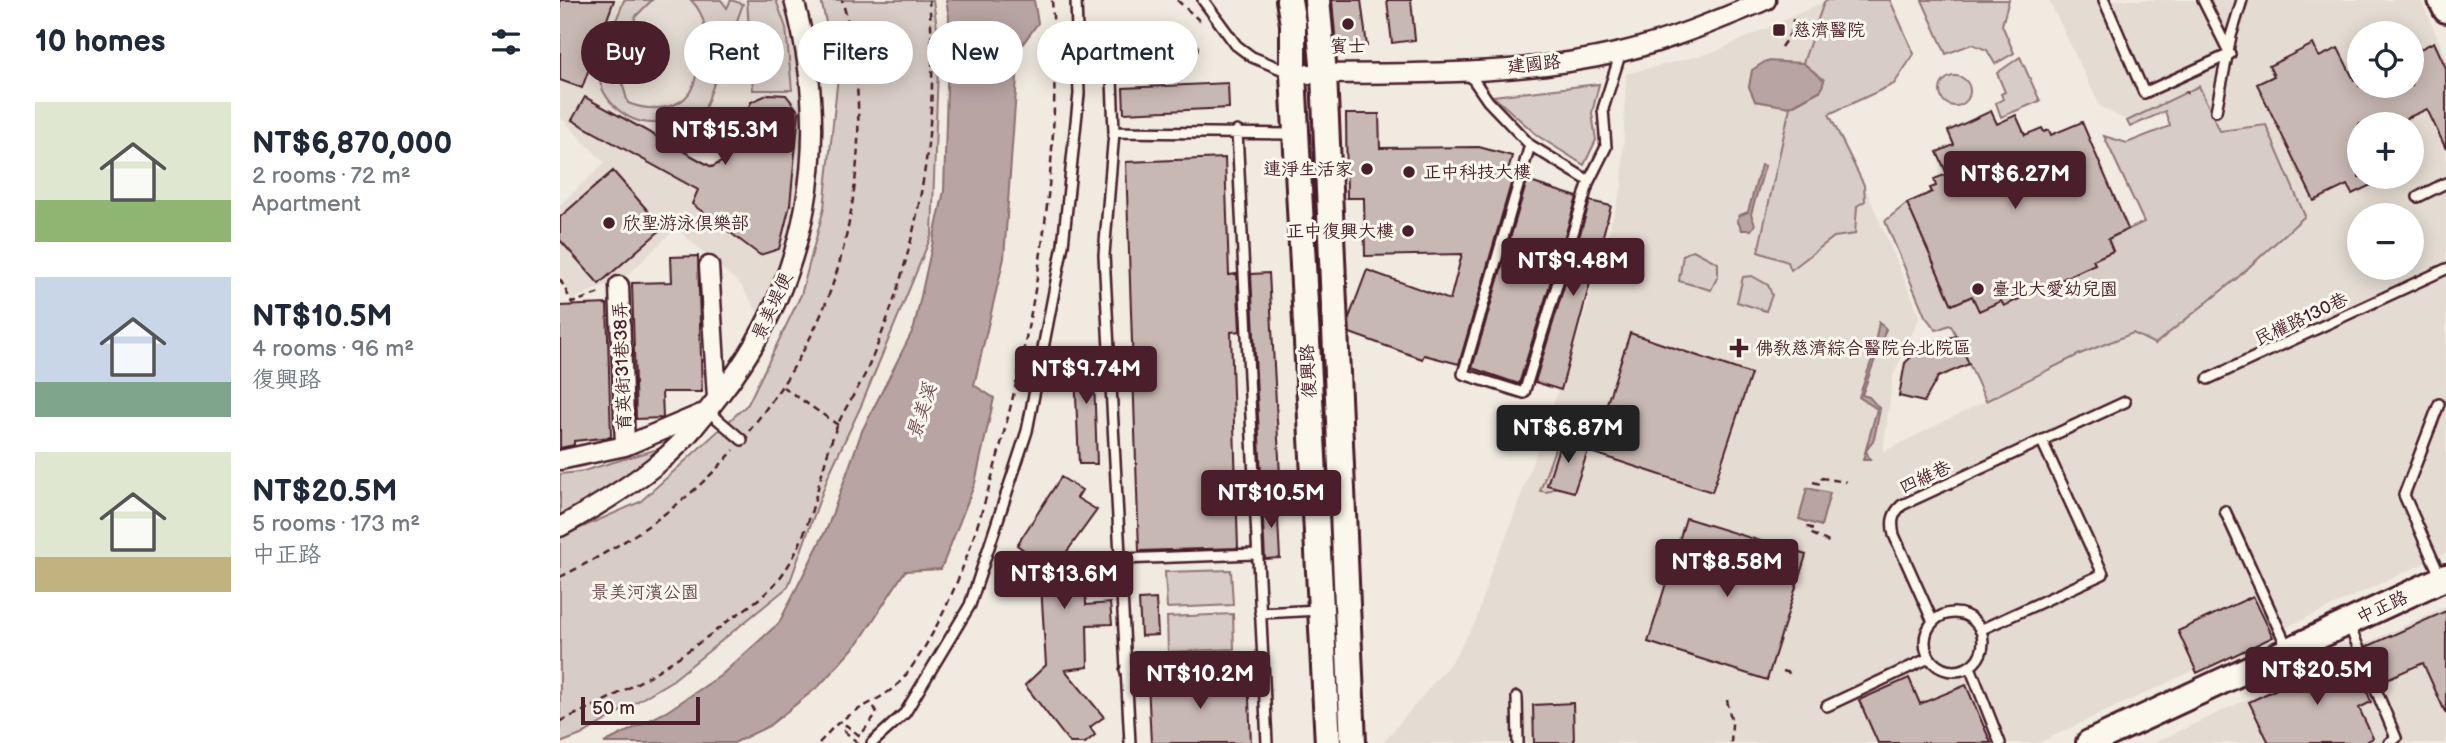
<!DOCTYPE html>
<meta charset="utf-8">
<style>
:root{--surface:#fff;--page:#f6f6f7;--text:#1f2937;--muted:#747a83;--accent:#4a1f2b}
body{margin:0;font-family:"Balsamiq Sans","LXGW WenKai TC",sans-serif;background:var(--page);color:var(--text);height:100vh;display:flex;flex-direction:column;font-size:26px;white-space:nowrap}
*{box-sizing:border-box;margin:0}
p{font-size:23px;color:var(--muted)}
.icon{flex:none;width:38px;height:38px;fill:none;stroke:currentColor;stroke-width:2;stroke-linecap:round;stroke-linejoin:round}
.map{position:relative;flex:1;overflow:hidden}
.sheet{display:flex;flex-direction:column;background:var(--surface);width:560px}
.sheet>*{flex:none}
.top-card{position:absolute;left:21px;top:21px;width:665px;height:63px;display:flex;gap:14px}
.tools{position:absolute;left:1787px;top:21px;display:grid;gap:14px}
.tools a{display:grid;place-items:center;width:77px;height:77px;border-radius:50%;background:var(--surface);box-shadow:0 4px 18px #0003;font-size:35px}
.scale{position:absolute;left:21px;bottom:18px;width:119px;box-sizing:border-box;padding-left:7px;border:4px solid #4a1f2b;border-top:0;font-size:19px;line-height:24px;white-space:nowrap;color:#4a1f2b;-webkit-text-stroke:5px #fbf7ec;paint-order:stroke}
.price{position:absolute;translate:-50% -60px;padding:0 16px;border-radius:7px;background:var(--accent);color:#fff;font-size:23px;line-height:46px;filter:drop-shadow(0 2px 4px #0008)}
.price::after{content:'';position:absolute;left:50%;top:42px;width:21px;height:16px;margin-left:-10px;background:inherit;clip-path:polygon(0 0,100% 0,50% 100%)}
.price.selected{background:#222;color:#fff}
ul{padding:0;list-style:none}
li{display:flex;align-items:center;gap:21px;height:175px;padding:0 35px}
li span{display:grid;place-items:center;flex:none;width:196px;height:140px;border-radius:0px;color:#555}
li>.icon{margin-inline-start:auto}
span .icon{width:84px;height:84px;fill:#fffc;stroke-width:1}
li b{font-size:30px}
h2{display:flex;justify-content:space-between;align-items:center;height:84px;padding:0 35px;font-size:30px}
.chip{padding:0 24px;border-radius:32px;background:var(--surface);box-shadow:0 4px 18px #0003;font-size:24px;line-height:63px}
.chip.selected{background:var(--accent);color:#fff}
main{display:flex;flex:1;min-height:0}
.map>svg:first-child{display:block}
.built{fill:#e4dbd2;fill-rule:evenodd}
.green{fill:#d8ccc6;stroke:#917678;stroke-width:2}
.water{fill:#b8a4a2;stroke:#8c6f72;stroke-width:2}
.building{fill:#c8b8b3;stroke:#4a1f2b;stroke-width:2}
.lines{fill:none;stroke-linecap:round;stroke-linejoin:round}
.lane-casing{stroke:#4a1f2b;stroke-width:14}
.street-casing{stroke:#4a1f2b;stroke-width:23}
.secondary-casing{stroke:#4a1f2b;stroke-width:30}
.path{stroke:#4a1f2b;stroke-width:2.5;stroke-dasharray:7 5;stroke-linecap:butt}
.lane{stroke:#fbf7ec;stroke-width:9}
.street{stroke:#fbf7ec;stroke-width:18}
.secondary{stroke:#fbf7ec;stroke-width:24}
.poi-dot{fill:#4a1f2b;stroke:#fbf7ec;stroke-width:2.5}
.labels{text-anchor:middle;stroke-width:6;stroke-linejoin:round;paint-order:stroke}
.poi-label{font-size:18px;fill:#4a1f2b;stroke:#fbf7ec;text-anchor:start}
.street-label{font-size:18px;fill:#4a1f2b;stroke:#fbf7ec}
.park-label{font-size:18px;fill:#6e4a52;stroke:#fbf7ec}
.water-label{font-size:19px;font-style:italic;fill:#704e55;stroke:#fbf7ec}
</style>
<main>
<section class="sheet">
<h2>10 homes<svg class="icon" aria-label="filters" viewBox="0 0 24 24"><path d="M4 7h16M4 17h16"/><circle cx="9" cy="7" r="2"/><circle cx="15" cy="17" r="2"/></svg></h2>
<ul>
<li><span style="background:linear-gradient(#dfe7d0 70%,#8fb573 0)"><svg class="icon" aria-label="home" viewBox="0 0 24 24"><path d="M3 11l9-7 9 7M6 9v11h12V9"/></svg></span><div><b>NT$6,870,000</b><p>2 rooms · 72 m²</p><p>Apartment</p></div></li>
<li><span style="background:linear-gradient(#c9d6e8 75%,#7fa58c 0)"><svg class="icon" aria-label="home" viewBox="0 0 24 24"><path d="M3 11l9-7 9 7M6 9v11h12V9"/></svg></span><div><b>NT$10.5M</b><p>4 rooms · 96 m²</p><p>復興路</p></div></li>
<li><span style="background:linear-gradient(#dfe7d0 75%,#c2b280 0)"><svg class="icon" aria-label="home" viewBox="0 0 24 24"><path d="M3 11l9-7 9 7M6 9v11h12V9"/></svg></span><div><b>NT$20.5M</b><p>5 rooms · 173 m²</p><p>中正路</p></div></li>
</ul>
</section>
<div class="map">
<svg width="1886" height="743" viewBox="0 0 1886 743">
<rect width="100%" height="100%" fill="#f0eae0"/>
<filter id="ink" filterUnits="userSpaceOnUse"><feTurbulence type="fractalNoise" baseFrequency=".0143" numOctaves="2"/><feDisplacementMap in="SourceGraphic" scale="14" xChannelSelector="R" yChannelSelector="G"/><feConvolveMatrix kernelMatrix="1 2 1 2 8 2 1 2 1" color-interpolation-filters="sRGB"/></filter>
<g filter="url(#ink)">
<path class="built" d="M0,0H231L246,126L237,207L226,256L202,319L181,285L116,228L68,275L11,300L0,277V205L45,163L0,117Z
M1268,0H1330L1354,54L1334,84L1268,114L1304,185L1360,316L1333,376L1323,452L1520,354L1573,333L1595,344L1676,280L1745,216L1660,132L1627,92L1567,121L1540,106L1489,0H1861L1886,57V553L1478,743H823L893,660L916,621L933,565L947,535L1023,320L1062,187L1066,74L1155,52ZM1799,33H1852V86H1799ZM1799,124H1852V177H1799ZM1799,215H1852V268H1799Z
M1886,606V743H1594Z"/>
<path class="green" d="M64,0H92L76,16L57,65L68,103C87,111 121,112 132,88C136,80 137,70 140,62C147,40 149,18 131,0H161L167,8L171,0L183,4L132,144L115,137L124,113C114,116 102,123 93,123C64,123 36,96 39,66C41,47 58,20 64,0Z
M187,0H216L226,28L232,90H193Z
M261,0H373L379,41L372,234L301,406L269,474L228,587L113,680L21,735L0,743V537L80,502L188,404L241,295L264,208L278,76Z
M1268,0H1330L1354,54L1334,84L1269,114L1304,185L1305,201L1297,206L1295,234L1274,237L1231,270L1228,262L1198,252L1230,107L1261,90L1264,80L1243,63L1264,2Z
M1362,0H1449L1442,25L1454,53L1435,64L1427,50L1412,44L1386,54Z
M1460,57L1480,101L1441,117L1436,103L1443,99L1441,94L1445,92L1437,73Z
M1380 91a15 15 0 1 1 30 0a15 15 0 1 1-30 0Z
M1039,84L1032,113L1036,140L1024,165L978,136L933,96Z
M1639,86L1660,131L1706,125L1745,216L1676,279L1595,344L1573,333L1520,354L1426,401L1393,329L1390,325L1376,330L1365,316L1325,221L1347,203L1392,305L1413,296L1441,300L1444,306L1535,264L1533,260L1553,251L1548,239L1584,222L1544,136L1567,143L1610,126L1605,111L1570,127L1567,121Z
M1133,250L1158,263V276L1151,290L1119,281L1123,255Z
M1192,276L1208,285L1212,295L1206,311L1177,302L1183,277Z
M1001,432L1012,434L1011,440L1002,438L988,484L997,487L987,492L980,491Z
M105,447L40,496L0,517V474L20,472Z
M671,570L673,605L607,608L605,572Z
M673,614L674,649L608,652L607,617Z"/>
<path class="water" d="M386,0H474L478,23L459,49L444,258L414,385L434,398L415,483L381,569L345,571L299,642L260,685L209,726L174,743H44L106,712L160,676L219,623L268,526L302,431L354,328L384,191L389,17Z
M1206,61L1243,63L1264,80L1261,90L1230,107L1195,101L1189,87L1192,70Z
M1201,165L1205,166L1191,214L1195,225L1191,230H1182L1177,220L1180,215L1188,212Z
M1319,322L1326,329L1302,395L1309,397L1320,409L1314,439L1306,451L1310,460H1303L1317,409L1299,397L1312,359Z
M1247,488L1270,493L1261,526L1239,519Z"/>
<path class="building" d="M0,0H54L22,88L0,80Z
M772,0H801L807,46H776Z
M827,0H851L855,40L832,43Z
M1874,42L1886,68V149L1867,109L1834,124H1799V177H1828L1792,194L1787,185L1754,201L1697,84L1714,76L1709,66L1753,44L1759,57L1778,48L1794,80L1799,78V86H1852V53Z
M668,83L669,108L564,113L563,88Z
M209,94L226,95L239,112L230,205L219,249L200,255L132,204L138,190L12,120L25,97L152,167L165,160L191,102Z
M1431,111L1437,124L1456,115L1465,135L1482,128L1484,132L1489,130L1491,135L1522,122L1568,229L1548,239L1553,251L1533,260L1535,264L1444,306L1441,301L1419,311L1412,296L1392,305L1347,203L1372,192L1370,188L1376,186L1374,179L1387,174L1377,152L1394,145L1388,131Z
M786,114H819L820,148L919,147L952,156L947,175L953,177L899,364L864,355L862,359L790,333L789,318L807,270L890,300L902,254L805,256L804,198H787Z
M665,158L669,275L677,274L680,331L671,332L678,548L579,551L566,162Z
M53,171L103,228L39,284L0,240V217Z
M967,181L1017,197L959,384L912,368Z
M1030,201L1051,206L1001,390L975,382Z
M138,256L142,392H102L103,418L76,419L72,283L112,282L111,257Z
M709,273L720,476L701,477L691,274Z
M47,304L51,437L14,441V445L0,448V306Z
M1070,333L1191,374L1152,492L1031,452Z
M1397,336L1409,364L1378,377L1364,402L1339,396L1345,363L1364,344Z
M533,349L537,464H519L514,350Z
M1002,438L1030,445L1014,492L987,485Z
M501,477L522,490L517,498L537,510L503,557L525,555L526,605L550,603L552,624L527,625L528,667L505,670L544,717L530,727L535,735L525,743H510L465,685L486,665L480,570H472V556L457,545Z
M717,502L720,558L705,559L702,503Z
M1126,518L1246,555L1207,680L1088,642Z
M1693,596L1713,637L1637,673L1618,631Z
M596,599L598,635L581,636L579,600Z
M1886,611V714L1863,663L1820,682L1806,647Z
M1793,653L1811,702L1799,708L1813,738L1804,743H1709L1689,702Z
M688,677L691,743H591L588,682Z
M1349,678L1360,704L1406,685L1431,743H1318L1299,700Z
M1013,703L1014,743H974L973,705Z"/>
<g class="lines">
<defs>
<path id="lane" d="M643,0L676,45L692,57L731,73
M1544,0L1584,93L1670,54L1643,0
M908,72L928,101L970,145L903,374L964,393L1029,181L1046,147L1043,109L1061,52
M1656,111L1671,36L1682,0
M677,131L707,743
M554,132L733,134
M970,145L1029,181
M1858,197L1886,183
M1648,379L1886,269
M1879,404L1844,495L1881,578
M148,411L182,440
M1665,511L1728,649
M561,559L695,554
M700,613L759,610
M1365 642a29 29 0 1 1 58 0a29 29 0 1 1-58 0Z
M1373,622L1334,535C1331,522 1332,514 1342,505L1565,402
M1789,625L1836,738L1829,743
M1420,630L1543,574L1482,441
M1410,667L1440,743
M565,670L703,665
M957,697L958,743
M1267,706L1369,658
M312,743L345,713L410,605L467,431L503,245L519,94L516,0
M570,743L544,255L554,132L551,52L632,48"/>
<path id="street" d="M733,74C841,73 954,77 1061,52C1111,40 1158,20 1206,0
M149,266L157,398
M59,286L65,446
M0,460L65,446L141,414
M0,527C36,507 71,486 102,460C124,442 141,419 159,396C249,281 273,141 234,0"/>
<path id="secondary" d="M729,0L733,24V74L768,743
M757,0L764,74L793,743
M1881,0L1886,10
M1529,743L1886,577"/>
</defs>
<use href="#lane" class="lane-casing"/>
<use href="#street" class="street-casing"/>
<use href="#secondary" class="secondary-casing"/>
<path class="path" d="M617,0L642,23
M1221,47L1230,34L1234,16
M1626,91L1628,94
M0,279L12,303L42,292
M223,387L278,425
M189,431C223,388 253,341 271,289C302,203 308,88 282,0
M1253,482L1260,484L1262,478L1286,482
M1247,527L1252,528L1250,533L1271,543
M0,577C66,544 125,506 174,450
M1223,671L1233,674
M1167,700L1172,724L1171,743
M0,721C61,696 116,662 168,621C182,611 198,601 210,589C254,544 255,478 278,424C287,403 302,384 310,363C359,248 381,124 369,0
M259,743C265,737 271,729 277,724C299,705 328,699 346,675C391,614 415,538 435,466C477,315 503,157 492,0
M298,743L283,730L286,725L300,736L317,713L313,705"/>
<use href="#lane" class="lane"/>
<use href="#street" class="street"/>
<use href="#secondary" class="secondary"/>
</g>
</g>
<g class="poi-dot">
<circle cx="788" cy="24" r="7"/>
<rect x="1212" y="23" width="14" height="14" rx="3.5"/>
<circle cx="807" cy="169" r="7"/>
<circle cx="849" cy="172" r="7"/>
<circle cx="49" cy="223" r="7"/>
<circle cx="848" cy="231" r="7"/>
<circle cx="1418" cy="289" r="7"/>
<path d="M1175.5 337.5h7v7h7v7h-7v7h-7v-7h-7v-7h7z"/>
</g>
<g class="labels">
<g class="poi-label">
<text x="1233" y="36">慈濟醫院</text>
<text x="788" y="52" text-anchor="middle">賓士</text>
<text x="793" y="175" text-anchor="end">連淨生活家</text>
<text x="863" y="178">正中科技大樓</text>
<text x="63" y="229">欣聖游泳俱樂部</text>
<text x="834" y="237" text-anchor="end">正中復興大樓</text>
<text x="1432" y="295">臺北大愛幼兒園</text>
<text x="1195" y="354">佛教慈濟綜合醫院台北院區</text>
</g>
<g class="street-label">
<text transform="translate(974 64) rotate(-6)" y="6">建國路</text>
<text transform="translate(212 306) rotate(-65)" y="6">景美堤便</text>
<text transform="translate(1741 319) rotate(-25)" y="6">民權路130巷</text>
<text transform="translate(62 366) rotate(-92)" y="6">育英街31巷38弄</text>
<text transform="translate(748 371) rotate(-93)" y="6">復興路</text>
<text transform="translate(1365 477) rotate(-25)" y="6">四維巷</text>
<text transform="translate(1822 607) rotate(-25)" y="6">中正路</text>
</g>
<g class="park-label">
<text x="85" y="598">景美河濱公園</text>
</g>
<g class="water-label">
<text transform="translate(361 411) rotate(-72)" y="7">景美溪</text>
</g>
</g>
</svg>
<div class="tools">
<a><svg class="icon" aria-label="locate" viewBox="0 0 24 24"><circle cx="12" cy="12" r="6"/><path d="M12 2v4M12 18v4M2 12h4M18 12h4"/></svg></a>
<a>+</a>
<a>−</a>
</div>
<div class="scale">50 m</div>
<b class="price" style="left:165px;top:167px">NT$15.3M</b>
<b class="price" style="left:1455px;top:211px">NT$6.27M</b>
<b class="price" style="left:1013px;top:298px">NT$9.48M</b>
<b class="price" style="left:526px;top:406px">NT$9.74M</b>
<b class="price selected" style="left:1008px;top:465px">NT$6.87M</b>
<b class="price" style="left:711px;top:530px">NT$10.5M</b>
<b class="price" style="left:1167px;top:599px">NT$8.58M</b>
<b class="price" style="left:504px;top:611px">NT$13.6M</b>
<b class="price" style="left:1757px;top:707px">NT$20.5M</b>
<b class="price" style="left:640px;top:711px">NT$10.2M</b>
<div class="top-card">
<a class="chip selected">Buy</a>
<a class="chip">Rent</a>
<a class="chip">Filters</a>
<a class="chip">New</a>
<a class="chip">Apartment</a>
</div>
</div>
</main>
